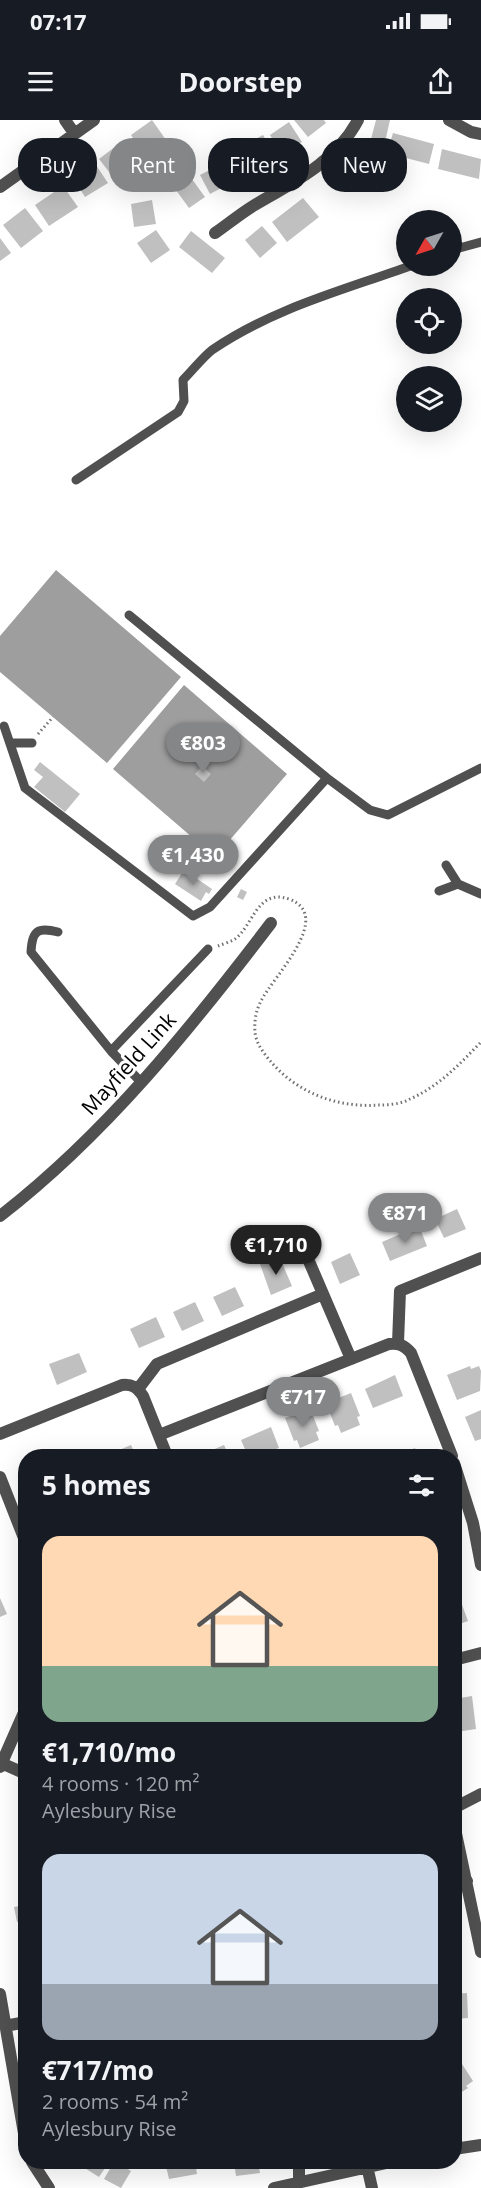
<!DOCTYPE html>
<meta charset="utf-8">
<style>
:root{--surface:#171b24;--page:#242831;--text:#f1f3f6;--muted:#9ea1a6;--accent:#858687}
body{margin:0;font-family:"Open Sans",sans-serif;background:var(--page);color:var(--text);height:100vh;display:flex;flex-direction:column;font-size:22px;white-space:nowrap}
*{box-sizing:border-box;margin:0}
p{font-size:20px;color:var(--muted)}
.icon{flex:none;width:33px;height:33px;fill:none;stroke:currentColor;stroke-width:2;stroke-linecap:round;stroke-linejoin:round}
.map{position:relative;flex:1;overflow:hidden}
.details{position:absolute;left:18px;top:1329px;width:444px;height:720px;display:flex;flex-direction:column;background:var(--surface);border-radius:24px;box-shadow:0 6px 24px #0002}
.details>*{flex:none}
.banner{position:absolute;left:18px;top:18px;width:446px;height:54px;display:flex;gap:12px}
.needle{width:39px;rotate:231deg}
.controls{position:absolute;left:396px;top:90px;display:grid;gap:12px}
.controls a{display:grid;place-items:center;width:66px;height:66px;border-radius:50%;background:var(--surface);box-shadow:0 6px 24px #0002;font-size:30px}
.price{position:absolute;translate:-50% -51px;padding:0 14px;border-radius:21px;background:var(--accent);color:#fff;font-size:20px;line-height:39px;filter:drop-shadow(0 2px 3px #0008)}
.price::after{content:'';position:absolute;left:50%;top:36px;width:18px;height:14px;margin-left:-9px;background:inherit;clip-path:polygon(0 0,100% 0,50% 100%)}
.price.on{background:#222;color:#fff}
ul{padding:0;list-style:none}
li{display:grid;align-content:center;gap:12px;height:318px;padding:0 24px}
li span{display:grid;place-items:center;height:186px;border-radius:18px;color:#555}
li>.icon{margin-inline-start:auto}
span .icon{width:108px;height:108px;fill:#fffc;stroke-width:1}
li b{font-size:26px}
h2{display:flex;justify-content:space-between;align-items:center;height:72px;padding:0 24px;font-size:26px}
.chip{padding:0 21px;border-radius:24px;background:var(--surface);box-shadow:0 6px 24px #0002;font-size:21px;line-height:54px}
.chip.on{background:var(--accent);color:#fff}
.status{display:flex;justify-content:space-between;align-items:center;height:42px;padding:0 30px;background:var(--surface);direction:ltr}
.status svg{height:16px;fill:currentColor}
header{display:flex;justify-content:space-between;align-items:center;height:78px;padding:0 24px;background:var(--surface);font-size:27px;font-weight:700}
.map>svg:first-child{display:block}
.water{fill:#9e9e9e}
.building{fill:#c0c0c0}
.lines{fill:none;stroke-linecap:round;stroke-linejoin:round}
.path{stroke:#727272;stroke-width:3;stroke-dasharray:1.5 3;stroke-linecap:butt}
.lane{stroke:#505050;stroke-width:9}
.street{stroke:#505050;stroke-width:12}
.labels{text-anchor:middle;stroke-width:6;stroke-linejoin:round;paint-order:stroke}
.street-label{font-size:21px;fill:#000;stroke:#fff}
</style>
<div class="status"><b>07:17</b><svg viewBox="0 0 49 12"><path d="M0 12V9h3v3zM5 12V6h3v6zM10 12V3h3v9zM15 12V0h3v12zM26 1h20v11H26zM47 4h2v5h-2z"/></svg></div>
<header><svg class="icon" aria-label="menu" viewBox="0 0 24 24"><path d="M4 6h16M4 12h16M4 18h16"/></svg>Doorstep<svg class="icon" aria-label="share" viewBox="0 0 24 24"><path d="M12 15V3M7 8l5-5 5 5M5 13v7h14v-7"/></svg></header>
<div class="map">
<svg width="481" height="2068" viewBox="0 0 481 2068">
<rect width="100%" height="100%" fill="#fff"/>
<path class="water" d="M56,450L181,557L107,643L0,552V516Z
M184,565L287,654L215,737L113,649Z"/>
<path class="building" d="M152,0L166,20L144,35L131,15Z
M294,0H324L326,3L308,17Z
M376,0H390L385,22L371,19Z
M289,2L302,22L282,35L270,15Z
M393,13L434,24L429,44L387,33Z
M263,15L276,37L236,59L224,36Z
M120,23L134,42L113,57L99,39Z
M442,29L481,39L479,59L438,49Z
M94,42L108,63L85,77L72,56Z
M219,45L229,64L210,74L200,55Z
M189,55L205,77L189,88L173,66Z
M63,66L78,87L49,106L35,85Z
M303,78L319,97L287,122L272,102Z
M152,80L156,104L134,107L131,84Z
M25,88L43,111L21,128L3,105Z
M262,106L277,123L260,138L245,120Z
M156,110L170,130L151,143L137,123Z
M191,111L225,138L212,153L179,127Z
M0,118L11,133L0,141Z
M40,642L80,674L65,692L34,667L43,657L34,650Z
M202,646L211,654L204,662L195,654Z
M184,750L212,769L209,774L206,772L201,781L175,764Z
M241,769L247,772L243,780L237,777Z
M457,1089L466,1109L444,1118L435,1099Z
M419,1106L427,1126L390,1141L382,1122Z
M350,1133L360,1155L340,1164L331,1142Z
M279,1136L292,1166L271,1175L260,1144Z
M235,1167L244,1186L222,1196L213,1177Z
M195,1182L204,1201L182,1211L173,1192Z
M156,1197L165,1217L139,1228L130,1209Z
M79,1233L87,1252L57,1265L49,1244Z
M470,1246L471,1249L479,1246L481,1251L480,1271L457,1280L447,1255Z
M395,1255L403,1276L373,1288L365,1269Z
M351,1273L360,1296L357,1297L360,1305L341,1313L338,1305L335,1306L326,1283Z
M310,1288L319,1311L316,1312L319,1320L300,1328L297,1320L294,1321L285,1298Z
M481,1290V1319L475,1321L465,1297Z
M271,1307L279,1328L256,1336H248L241,1320Z
M131,1325L136,1336H105Z
M224,1325L229,1336H193L203,1334Z
M415,1328L419,1336H396Z
M0,1478L7,1494L0,1497Z
M461,1482L468,1501L454,1506V1484Z
M472,1576L476,1609L456,1612L454,1579Z
M26,1785V1800L17,1802L14,1787Z
M26,1859V1886H24L19,1861Z
M467,1873L468,1898L454,1899V1874Z
M462,1944L473,1961L466,1966L468,1968L454,1977V1949Z
M86,2042H109L99,2057L83,2047Z
M114,2042L119,2044L121,2042L129,2043L126,2048L131,2051L121,2068L104,2059Z
M165,2042H195L197,2054L169,2059Z
M234,2042H258L260,2053L236,2056Z"/>
<g class="lines">
<path class="path" d="M38,614L53,597
M218,826C223,824 230,822 235,819C253,806 257,768 289,779C335,796 273,857 261,881C256,890 254,902 255,912C256,924 265,935 272,943C299,974 339,988 379,985C389,985 401,984 410,979C438,967 460,944 481,922"/>
<path class="lane" d="M452,130L481,122
M76,360L178,292L184,281L183,260C193,250 202,238 212,230C274,188 341,171 410,146
M129,495L327,658L370,690L388,695L481,648
M4,606L25,668L193,796L210,787L327,658
M10,623H32
M446,745L458,764
M439,771L458,764L481,774
M58,812C38,807 32,810 31,832L111,931L140,961
M111,931L208,829"/>
<path class="street" d="M65,0L74,13
M449,0L471,12L481,14
M0,67L94,0
M215,113C228,104 240,94 253,86C292,63 336,42 358,0
M0,1096C105,1015 191,908 271,803
M296,1111L351,1239
M398,1223L400,1171L481,1138
M138,1269L157,1244L323,1174
M0,1314L122,1265C132,1264 137,1267 143,1276L167,1336
M159,1315L389,1224C399,1223 404,1225 411,1233L452,1336
M454,1343L473,1403L481,1445
M0,1357L26,1423
M454,1540L481,1533
M1,1643L26,1654
M0,1647L26,1588
M454,1688L481,1674
M454,1704L481,1832
M454,1764L467,1761
M0,1874L26,2025
M5,1906L26,1902
M454,2029L481,2025
M32,2042L49,2068
M299,2042V2062
M367,2046L372,2068
M274,2068L391,2042"/>
</g>
<g class="labels">
<g class="street-label">
<text transform="translate(129 944) rotate(-48)" y="7">Mayfield Link</text>
</g>
</g>
</svg>
<div class="controls">
<a><svg class="needle" viewBox="-14 -14 28 28"><path d="M0-13l5 13h-10z" fill="#e53935"/><path d="M0 13l5-13h-10z" fill="#9ea1a6"/></svg></a>
<a><svg class="icon" aria-label="locate" viewBox="0 0 24 24"><circle cx="12" cy="12" r="6"/><path d="M12 2v4M12 18v4M2 12h4M18 12h4"/></svg></a>
<a><svg class="icon" aria-label="layers" viewBox="0 0 24 24"><path d="M12 4l9 5-9 5-9-5zM3 14l9 5 9-5"/></svg></a>
</div>
<b class="price" style="left:203px;top:654px">€803</b>
<b class="price" style="left:193px;top:766px">€1,430</b>
<b class="price" style="left:405px;top:1124px">€871</b>
<b class="price on" style="left:276px;top:1156px">€1,710</b>
<b class="price" style="left:303px;top:1308px">€717</b>
<div class="banner">
<a class="chip">Buy</a>
<a class="chip on">Rent</a>
<a class="chip">Filters</a>
<a class="chip">New</a>
</div>
<section class="details">
<h2>5 homes<svg class="icon" aria-label="filters" viewBox="0 0 24 24"><path d="M4 7h16M4 17h16"/><circle cx="9" cy="7" r="2"/><circle cx="15" cy="17" r="2"/></svg></h2>
<ul>
<li><span style="background:linear-gradient(#ffd9b3 70%,#7fa58c 0)"><svg class="icon" aria-label="home" viewBox="0 0 24 24"><path d="M3 11l9-7 9 7M6 9v11h12V9"/></svg></span><div><b>€1,710/mo</b><p>4 rooms · 120 m²</p><p>Aylesbury Rise</p></div></li>
<li><span style="background:linear-gradient(#c9d6e8 70%,#9aa5b1 0)"><svg class="icon" aria-label="home" viewBox="0 0 24 24"><path d="M3 11l9-7 9 7M6 9v11h12V9"/></svg></span><div><b>€717/mo</b><p>2 rooms · 54 m²</p><p>Aylesbury Rise</p></div></li>
</ul>
</section>
</div>
